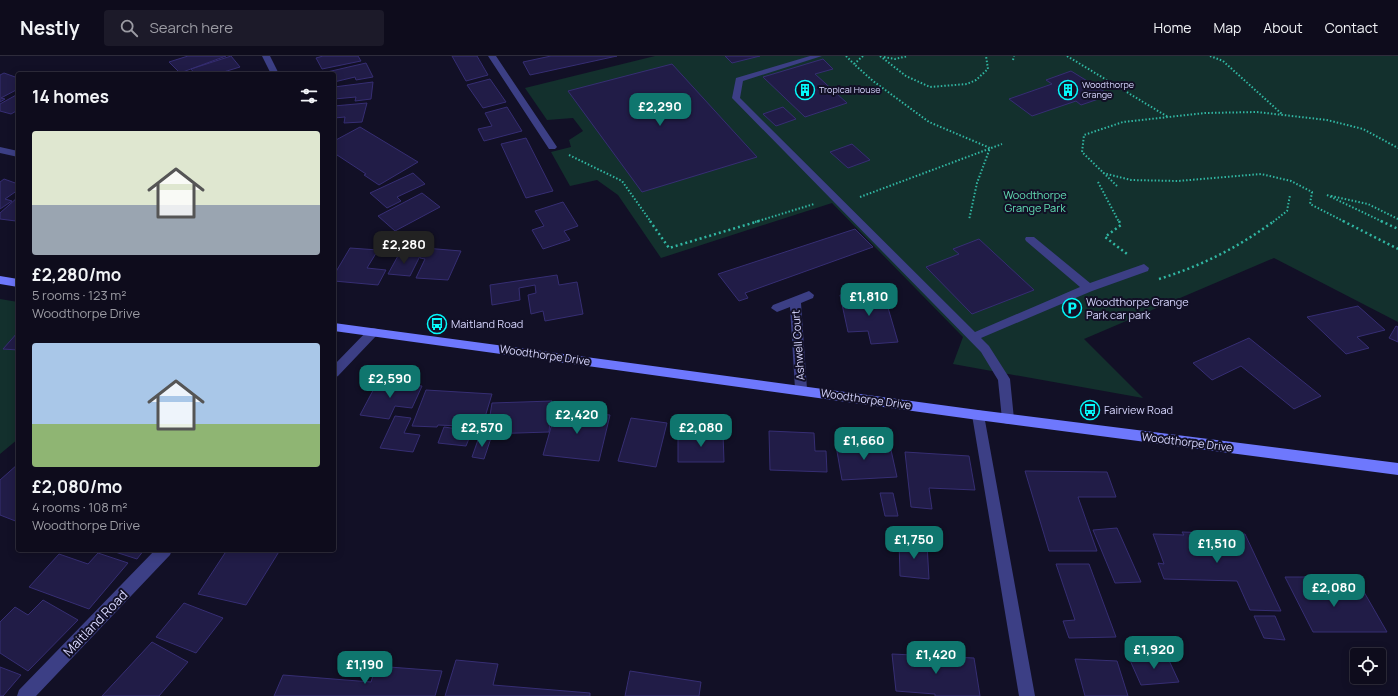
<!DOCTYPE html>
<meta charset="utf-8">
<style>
:root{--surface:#0e0c1c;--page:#1c1a29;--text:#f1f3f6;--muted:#9b9ba3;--line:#2e2c3b;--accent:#0f766e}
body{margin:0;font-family:Manrope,sans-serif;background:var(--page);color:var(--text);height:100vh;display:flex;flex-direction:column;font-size:15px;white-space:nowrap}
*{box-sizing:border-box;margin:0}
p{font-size:13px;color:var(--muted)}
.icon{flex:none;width:22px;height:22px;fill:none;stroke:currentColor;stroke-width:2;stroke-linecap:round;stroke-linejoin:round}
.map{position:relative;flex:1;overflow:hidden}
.sheet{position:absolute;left:16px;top:16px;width:320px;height:480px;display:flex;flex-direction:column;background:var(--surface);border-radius:4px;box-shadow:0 2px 10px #0003,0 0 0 1px var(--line)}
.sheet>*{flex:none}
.tools{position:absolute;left:1350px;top:592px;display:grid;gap:8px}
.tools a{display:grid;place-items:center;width:36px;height:36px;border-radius:4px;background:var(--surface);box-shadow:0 2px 10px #0003,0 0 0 1px var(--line);font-size:20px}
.price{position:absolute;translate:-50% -34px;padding:0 9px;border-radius:8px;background:var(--accent);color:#fff;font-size:13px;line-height:26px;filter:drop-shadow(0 1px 2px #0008)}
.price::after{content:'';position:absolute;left:50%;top:24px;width:12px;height:9px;margin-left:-6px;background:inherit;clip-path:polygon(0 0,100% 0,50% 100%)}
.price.selected{background:#222;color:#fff}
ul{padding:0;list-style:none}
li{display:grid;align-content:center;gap:8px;height:212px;padding:0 16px}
li span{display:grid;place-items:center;height:124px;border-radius:4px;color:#555}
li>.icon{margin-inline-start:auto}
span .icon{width:72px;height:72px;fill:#fffc;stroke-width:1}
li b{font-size:17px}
h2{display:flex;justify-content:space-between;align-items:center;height:48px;padding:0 16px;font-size:17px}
header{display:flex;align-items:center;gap:24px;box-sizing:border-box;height:56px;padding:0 20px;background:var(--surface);border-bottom:1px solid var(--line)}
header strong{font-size:19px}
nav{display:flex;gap:22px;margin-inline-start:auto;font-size:14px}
.search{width:280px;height:36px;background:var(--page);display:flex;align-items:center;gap:10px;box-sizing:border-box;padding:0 14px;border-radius:4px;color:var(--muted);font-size:15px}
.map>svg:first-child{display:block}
.green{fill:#13302d}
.building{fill:#211c47;stroke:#362e73}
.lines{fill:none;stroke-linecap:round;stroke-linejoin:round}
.path-far1{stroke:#31b7a3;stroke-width:2;stroke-dasharray:1.5 2;stroke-linecap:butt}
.path{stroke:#31b7a3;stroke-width:2.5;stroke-dasharray:2 3;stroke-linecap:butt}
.lane{fill:#3c3f85;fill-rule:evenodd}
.street{fill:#3c3f85;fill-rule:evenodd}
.secondary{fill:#6e78fd;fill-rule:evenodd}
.labels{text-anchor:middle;stroke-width:4;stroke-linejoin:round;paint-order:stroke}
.far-poi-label{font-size:9px;fill:#d7d6fe;stroke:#121026;text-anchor:start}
.park-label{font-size:11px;fill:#62deb4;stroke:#121026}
.poi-label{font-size:11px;fill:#d7d6fe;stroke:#121026;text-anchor:start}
.street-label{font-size:11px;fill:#d7d6fe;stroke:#121026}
.near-street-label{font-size:13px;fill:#d7d6fe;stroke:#121026}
</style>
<header>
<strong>Nestly</strong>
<div class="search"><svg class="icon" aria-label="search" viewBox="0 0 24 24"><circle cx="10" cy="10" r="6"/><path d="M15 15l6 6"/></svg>Search here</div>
<nav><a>Home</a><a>Map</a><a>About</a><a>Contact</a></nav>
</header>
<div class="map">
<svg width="1398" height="640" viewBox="0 0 1398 640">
<rect width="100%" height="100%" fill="#121026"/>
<path class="green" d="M655,0H1398V266L1274,202L1084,283L1143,342L953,308L963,281L832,147L661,202L618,139L597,124L570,130L551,96L571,91L569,84L583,75L573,62L547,64L525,32Z
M0,243L18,246V383L0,398Z"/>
<path class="building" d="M188,0H226L180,17L169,6Z
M231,0L240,11L217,18H195L191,13Z
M323,0H358L361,5L322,13L316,2Z
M452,0H477L488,19L466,25Z
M551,0H617L530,19L523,6Z
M725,0H760L732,7Z
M823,3L833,13L815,18L847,47L805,61L763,21Z
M366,7L373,21L356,24L355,21L334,26V18H328L327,16Z
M672,8L757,101L642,136L568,35Z
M1071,15L1110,39L1081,49L1076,45L1032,60L1009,43L1052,28L1046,24Z
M4,17L18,22V33L1,42L5,43L0,46V19Z
M490,23L506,46L483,52L467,29Z
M373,26L371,43L355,45L356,41L334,43V31Z
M18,38V54L11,58L0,55V48Z
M367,47L362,66L344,67L345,61L334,62V50Z
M507,51L522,75L484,85L478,73L492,70L485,57Z
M783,51L796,63L776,70L763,58Z
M360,71L418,106L379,129L364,119L366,118L334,97V85Z
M526,82L553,135L526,142L501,88Z
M852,88L870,104L848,112L830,96Z
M413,117L425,128L397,141L401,145L387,152L370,137Z
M4,123L18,128V134L5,143L12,145L0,153V126Z
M422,137L440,151L395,175L378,160Z
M18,141V163L16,165L0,163V157Z
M563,146L578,170L564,175L570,184L543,193L532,174L544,170L535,155Z
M855,173L873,191L745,237L748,242L739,245L718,218Z
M979,183L1034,234L972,258L926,211L959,198L953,193Z
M350,192L378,194L367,212L386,214L378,229L334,225V219Z
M425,192L461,195L448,224L416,222L425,203L420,202Z
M399,198L420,200L410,220L388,218Z
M557,219L559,229L577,226L583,258L545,265L543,255L531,258L528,239L536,237L535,229L519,232L520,244L492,249L490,229Z
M884,238L898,286L871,288L868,275L848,276L840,239Z
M1358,250L1385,274L1357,281L1369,292L1346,298L1307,261Z
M1396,270L1398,271V286L1389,282Z
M18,276V294L3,293Z
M1249,282L1321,340L1294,353L1241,310L1212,324L1193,307Z
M378,325L422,330L412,352L395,350L389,363L360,359Z
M426,334L492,338L482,371L438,369L437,371L412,370Z
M552,345L549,376L487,378L492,347Z
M556,354L610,359L599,405L543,399Z
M395,360L411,362L404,377L420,379L413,396L380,392Z
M631,362L667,367L656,411L618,405Z
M444,371L472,375L466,390L438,387Z
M769,375L814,377L815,395H826L827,416L770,414Z
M678,377H723L724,406H678Z
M479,381L491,382L484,403L472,401Z
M868,383L871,395L891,394L897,421L842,424L835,384Z
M905,396L969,400L975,434L929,432L932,453L911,451Z
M18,408V466L0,459V424Z
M1025,415L1107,416L1116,441H1078L1097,495H1049Z
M880,437H893L898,460H885Z
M1117,472L1141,526L1115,527L1093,474Z
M1182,476L1245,478L1281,555L1250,554L1237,525L1164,523L1158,507L1164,508L1153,478L1184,479Z
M899,484L927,488L929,523L900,520Z
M109,494H144L137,503Z
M227,494H280L246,549L198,538Z
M98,497L128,507L89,553L29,531L59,498L88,508Z
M1056,508H1089L1116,581L1069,582L1063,565L1075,564Z
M1285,521H1315L1322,536H1364L1387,576H1313Z
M43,544L78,564L28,615L0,597V566L15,551L28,559Z
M184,547L223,562L196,597L156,581Z
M1254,560H1275L1285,584L1264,582Z
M152,586L188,606L159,640H102Z
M892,598L974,602L980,640H935V638L896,635Z
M1166,598L1179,626L1141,629L1129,602Z
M1075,603L1117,605L1128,640H1085Z
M456,604L498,608L493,629L590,637V640H445Z
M376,610L442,615L435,640H274L283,619L371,626Z
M0,611L21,619L3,640H0Z
M630,615L701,626L699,640H625Z"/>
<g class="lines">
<path class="path-far1" d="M846,0L854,8
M863,0L854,8L873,25L929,66L990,92L977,127L969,164
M880,0L906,20L930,31L967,28L976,24L988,13L986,0
M1067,0L1168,61
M1210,0L1223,5L1283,59
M884,1L895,3L908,0
M1013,4L1014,0
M569,99L622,125L651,166
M1103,117L1131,124L1178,125L1261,118L1291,125L1312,136L1310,148L1345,166
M1098,126L1119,166
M1117,130L1082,96L1084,79L1123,66L1205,57L1257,56L1327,64L1363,73L1398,92
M1327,139L1383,166
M1331,140L1368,148L1398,163
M860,141L1002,88
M755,166L814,148
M1273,166L1287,155L1290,139"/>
<path class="path" d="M650,165L669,192L759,165
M1119,165L1121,169L1105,181L1127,198
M1343,165L1398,193
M1381,165L1398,173
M1159,223C1201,210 1239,191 1274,165"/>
<path class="lane" d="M810,0H822L743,25L740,42L975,276L1080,231L1026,185L1025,183L1026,181H1034L1090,227L1144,208L1149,212L1148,215L1092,235L981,282L989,290L1010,323L1014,363L1012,367L1008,368L1004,367L1002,363L998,324L981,296L732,42L736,22Z"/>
<path class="street" d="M262,0H270L279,18H271Z
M488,0H496L557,91L555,93H549Z
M0,91L18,95V101L0,97Z
M809,235L814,239L813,242L801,247L807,333L805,336L801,338L797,336L795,333L790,251L777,256L771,252L773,249Z
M373,272L377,273L379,276L377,279L338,320L334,322V309L369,273Z
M978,354L982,355L984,359L1035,640H1019L972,359L974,355Z
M155,494H172L170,499L36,640H17L19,634Z"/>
<path class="secondary" d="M0,220L18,223V231L0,228Z
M334,267L978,354L1398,407V419L978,364L334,275Z"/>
</g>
<defs>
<symbol id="building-ring" viewBox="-11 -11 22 22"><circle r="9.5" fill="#121026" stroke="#05f9fb" stroke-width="1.5"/><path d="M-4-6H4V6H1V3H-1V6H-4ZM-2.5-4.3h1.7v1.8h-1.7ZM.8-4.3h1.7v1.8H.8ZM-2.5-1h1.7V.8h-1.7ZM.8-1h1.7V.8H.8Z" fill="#05f9fb"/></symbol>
<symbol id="parking-ring" viewBox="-11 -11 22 22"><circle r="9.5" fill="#121026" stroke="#05f9fb" stroke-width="1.5"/><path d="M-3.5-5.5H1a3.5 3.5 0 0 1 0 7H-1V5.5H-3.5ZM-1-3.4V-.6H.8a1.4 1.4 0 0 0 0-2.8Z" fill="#05f9fb"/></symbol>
<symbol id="bus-ring" viewBox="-11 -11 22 22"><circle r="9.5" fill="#121026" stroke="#05f9fb" stroke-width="1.5"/><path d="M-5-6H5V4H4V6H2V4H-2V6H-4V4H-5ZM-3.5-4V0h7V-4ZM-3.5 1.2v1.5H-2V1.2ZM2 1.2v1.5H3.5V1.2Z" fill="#05f9fb"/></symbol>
</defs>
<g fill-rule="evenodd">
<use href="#building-ring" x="794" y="23" width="22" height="22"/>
<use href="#building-ring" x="1057" y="23" width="22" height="22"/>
<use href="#parking-ring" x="1061" y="241" width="22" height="22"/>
<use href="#bus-ring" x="426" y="257" width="22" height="22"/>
<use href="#bus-ring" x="1079" y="343" width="22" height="22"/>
</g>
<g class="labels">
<g class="far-poi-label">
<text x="1082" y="32">Woodthorpe<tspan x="1082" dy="10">Grange</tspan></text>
<text x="819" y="37">Tropical House</text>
</g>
<g class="park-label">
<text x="1035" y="143">Woodthorpe<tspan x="1035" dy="13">Grange Park</tspan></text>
</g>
<g class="poi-label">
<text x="1086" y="250">Woodthorpe Grange<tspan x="1086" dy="13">Park car park</tspan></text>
<text x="451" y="272">Maitland Road</text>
<text x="1104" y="358">Fairview Road</text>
</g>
<g class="street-label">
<text transform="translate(798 289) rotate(-94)" y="4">Ashwell Court</text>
<text transform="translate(545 299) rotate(8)" y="4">Woodthorpe Drive</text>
<text transform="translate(866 343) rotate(8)" y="4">Woodthorpe Drive</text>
<text transform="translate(1187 386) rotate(7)" y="4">Woodthorpe Drive</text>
</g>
<g class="near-street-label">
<text transform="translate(95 567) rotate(-46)" y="5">Maitland Road</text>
</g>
</g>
</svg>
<div class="tools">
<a><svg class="icon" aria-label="locate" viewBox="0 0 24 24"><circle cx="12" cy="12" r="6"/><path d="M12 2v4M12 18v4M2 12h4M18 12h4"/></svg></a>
</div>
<b class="price" style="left:660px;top:71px">£2,290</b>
<b class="price selected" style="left:404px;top:209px">£2,280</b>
<b class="price" style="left:869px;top:261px">£1,810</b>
<b class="price" style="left:390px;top:343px">£2,590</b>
<b class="price" style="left:577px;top:379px">£2,420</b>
<b class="price" style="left:482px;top:392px">£2,570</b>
<b class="price" style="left:701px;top:392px">£2,080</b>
<b class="price" style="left:864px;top:405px">£1,660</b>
<b class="price" style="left:914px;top:504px">£1,750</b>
<b class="price" style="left:1217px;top:508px">£1,510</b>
<b class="price" style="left:1334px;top:552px">£2,080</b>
<b class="price" style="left:1154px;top:614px">£1,920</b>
<b class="price" style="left:936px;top:619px">£1,420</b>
<b class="price" style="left:365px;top:629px">£1,190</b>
<section class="sheet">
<h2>14 homes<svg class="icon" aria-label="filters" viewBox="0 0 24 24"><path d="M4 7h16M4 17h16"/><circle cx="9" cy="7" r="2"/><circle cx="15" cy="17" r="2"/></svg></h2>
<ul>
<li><span style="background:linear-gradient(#dfe7d0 60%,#9aa5b1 0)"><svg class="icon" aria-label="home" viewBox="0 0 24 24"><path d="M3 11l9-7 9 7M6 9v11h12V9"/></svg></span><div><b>£2,280/mo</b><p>5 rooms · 123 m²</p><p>Woodthorpe Drive</p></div></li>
<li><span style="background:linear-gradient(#a9c7e8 65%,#8fb573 0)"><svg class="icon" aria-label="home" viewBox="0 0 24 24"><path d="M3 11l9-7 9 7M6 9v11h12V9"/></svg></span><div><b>£2,080/mo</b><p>4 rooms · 108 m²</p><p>Woodthorpe Drive</p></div></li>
</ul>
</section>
</div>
